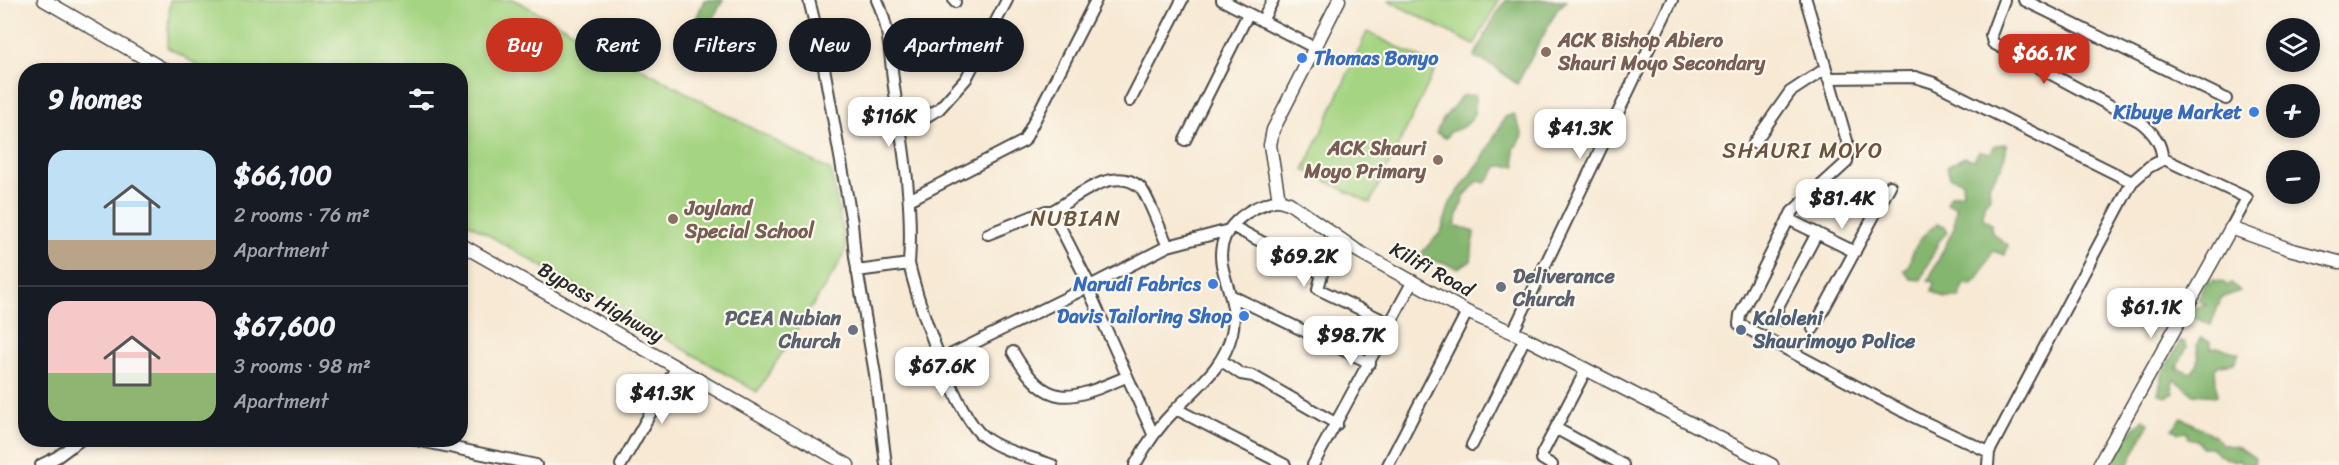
<!DOCTYPE html>
<meta charset="utf-8">
<style>
:root{--surface:#171b24;--page:#20242c;--text:#f1f3f6;--muted:#9ea1a6;--line:#363941;--accent:#c8321e}
body{margin:0;font-family:Sriracha,sans-serif;background:var(--page);color:var(--text);height:100vh;display:flex;flex-direction:column;font-size:22px;white-space:nowrap}
*{box-sizing:border-box;margin:0}
p{font-size:20px;color:var(--muted)}
.icon{flex:none;width:33px;height:33px;fill:none;stroke:currentColor;stroke-width:2;stroke-linecap:round;stroke-linejoin:round}
.map{position:relative;flex:1;overflow:hidden}
.sheet{position:absolute;left:18px;top:63px;width:450px;height:384px;display:flex;flex-direction:column;background:var(--surface);border-radius:24px;box-shadow:0 3px 9px #0003}
.sheet>*{flex:none}
.hud{position:absolute;left:486px;top:18px;width:570px;height:54px;display:flex;gap:12px}
.fabs{position:absolute;left:2266px;top:18px;display:grid;gap:12px}
.fabs a{display:grid;place-items:center;width:54px;height:54px;border-radius:50%;background:var(--surface);box-shadow:0 3px 9px #0003;font-size:30px}
.price{position:absolute;translate:-50% -51px;padding:0 14px;border-radius:12px;background:#fff;color:#222;font-size:20px;line-height:39px;filter:drop-shadow(0 2px 3px #0008)}
.price::after{content:'';position:absolute;left:50%;top:36px;width:18px;height:14px;margin-left:-9px;background:inherit;clip-path:polygon(0 0,100% 0,50% 100%)}
.price.current{background:var(--accent);color:#fff}
ul{padding:0;list-style:none}
li{display:flex;align-items:center;gap:18px;height:150px;padding:0 30px}
li+li{border-top:2px solid var(--line)}
li span{display:grid;place-items:center;flex:none;width:168px;height:120px;border-radius:18px;color:#555}
li>.icon{margin-inline-start:auto}
span .icon{width:72px;height:72px;fill:#fffc;stroke-width:1}
li b{font-size:26px}
h2{display:flex;justify-content:space-between;align-items:center;height:72px;padding:0 30px;font-size:26px}
.chip{padding:0 21px;border-radius:27px;background:var(--surface);box-shadow:0 3px 9px #0003;font-size:21px;line-height:54px}
.chip.current{background:var(--accent);color:#fff}
.map>svg:first-child{display:block}
.green{fill:#a5d482;stroke:#688056;stroke-width:1.5}
.forest{fill:#84b670;stroke:#58704e;stroke-width:1.5}
.lines{fill:none;stroke-linecap:round;stroke-linejoin:round}
.minor-casing{stroke:#4a4844;stroke-width:14}
.major-casing{stroke:#4a4844;stroke-width:15}
.minor{stroke:#fff;stroke-width:10}
.major{stroke:#fff;stroke-width:12}
.education-dot{fill:#8d6e63;stroke:#fbf7ec;stroke-width:2}
.shop-dot{fill:#3f7fe0;stroke:#fbf7ec;stroke-width:2}
.worship-dot{fill:#6b7280;stroke:#fbf7ec;stroke-width:2}
.service-dot{fill:#5c6f8a;stroke:#fbf7ec;stroke-width:2}
.labels{text-anchor:middle;stroke-width:4.5;stroke-linejoin:round;paint-order:stroke}
.education-label{font-size:20px;font-weight:bold;fill:#785e54;stroke:#fbf7ec;text-anchor:start}
.shop-label{font-size:20px;font-weight:bold;fill:#366cbe;stroke:#fbf7ec;text-anchor:end}
.street-label{font-size:20px;fill:#2b2b2b;stroke:#fbf7ec}
.worship-label{font-size:20px;font-weight:bold;fill:#5b616d;stroke:#fbf7ec;text-anchor:start}
.service-label{font-size:20px;font-weight:bold;fill:#4e5e75;stroke:#fbf7ec;text-anchor:start}
.quarter-label{font-size:22px;letter-spacing:1.5px;fill:#6a543f;stroke:#fbf7ec}
</style>
<div class="map">
<svg width="2339" height="465" viewBox="0 0 2339 465">
<rect width="100%" height="100%" fill="#fbf7ec"/>
<filter id="ink" filterUnits="userSpaceOnUse"><feTurbulence type="fractalNoise" baseFrequency=".0167" numOctaves="2"/><feDisplacementMap in="SourceGraphic" scale="12" xChannelSelector="R" yChannelSelector="G"/><feConvolveMatrix kernelMatrix="1 2 1 2 8 2 1 2 1" color-interpolation-filters="sRGB"/></filter>
<filter id="wash" filterUnits="userSpaceOnUse"><feTurbulence type="fractalNoise" baseFrequency=".008" numOctaves="4" result="noise"/><feDisplacementMap in="SourceGraphic" scale="24" xChannelSelector="R" yChannelSelector="G"/><feGaussianBlur stdDeviation="1.35" result="paint"/><feColorMatrix in="noise" values="0 0 0 0 0 0 0 0 0 0 0 0 0 0 0 0 0 1.4 0 .05"/><feComposite in="paint" operator="in"/></filter>
<g filter="url(#wash)">
<rect width="100%" height="100%" fill="#f7e9d4"/>
<path class="green" d="M170,0H515L831,171L846,249L836,269L757,392L461,219L460,70H206L167,47Z
M1387,0H1499L1474,45Z
M1367,32L1437,66L1370,203L1304,170Z"/>
<path class="forest" d="M704,0H723L713,19L704,25L696,19Z
M1506,0H1567L1557,10L1517,84L1492,65L1474,57L1494,18Z
M1475,95C1477,117 1471,126 1450,132L1446,138L1436,133L1443,119L1462,96Z
M1514,114L1523,136L1514,149L1516,166H1498L1486,183L1478,181L1464,196L1455,225L1474,232L1471,261L1458,268L1425,258L1422,252L1441,232L1450,203L1484,156L1505,117Z
M2006,144C2006,161 2000,172 1989,184L1990,197L1984,204L1983,218L1991,224L1992,233L2008,245L2005,255L1993,251L1978,279L1971,285L1963,284L1960,298H1946L1932,291L1934,282L1928,281L1954,228L1956,207L1947,204L1951,195L1963,193L1962,181L1950,177L1947,167L1964,157L1974,160L1979,151L1991,153L1995,145Z
M1937,224L1945,226L1947,232L1939,241L1921,280L1911,279L1904,271C1911,265 1909,262 1912,254C1917,242 1927,231 1937,224Z
M2206,280L2209,283L2213,280L2223,282L2227,286L2231,283L2240,291L2221,298L2211,325L2191,316L2193,308L2206,305L2198,300Z
M2200,338L2211,342V349L2217,347L2239,353L2234,363L2219,365L2215,369L2217,396L2194,394L2174,379L2172,385L2174,393L2166,397L2158,394L2163,372L2180,342H2185L2187,347L2177,368L2191,373C2201,363 2199,358 2197,345Z
M2182,418L2215,436L2221,444L2239,447L2255,458L2254,465H2242L2239,459L2234,462L2219,455L2211,447H2202L2197,440L2188,438L2187,432L2179,433L2172,429Z
M2144,419L2149,423L2128,465H2110L2129,434Z"/>
</g>
<g filter="url(#ink)">
<g class="lines">
<defs>
<path id="minor" d="M809,0L819,40L852,223L855,257L875,374L886,465
M954,0L955,2
M1222,0L1315,48
M1806,0L1847,141V162L1792,212L1740,315L1739,324L1912,416L1989,452
M2004,0L1991,35L1993,43L2139,121C2151,130 2163,144 2162,159
M2024,0L2226,99
M1262,21L1273,0
M1828,78L1915,77L1934,83L2132,182L2149,167L2164,159L2247,198L2231,228
M1130,101L1182,0
M902,131L939,109L966,79L1007,0
M1185,140L1248,14
M1754,143L1790,92L1825,69
M909,200L1024,141L1096,0
M1788,219L1855,252
M1232,226L1322,274L1318,289L1391,324
M988,234L1046,211H1052C1076,198 1113,164 1140,187C1147,193 1162,235 1168,246
M909,264C918,301 955,415 984,437C1002,451 1031,457 1052,465
M857,271L909,264C913,207 904,150 895,94C890,63 891,30 877,0
M1232,296L1370,363
M1783,320L1775,312L1817,233
M1813,329L1890,186
M1513,332L1672,0
M1013,352C1048,412 1071,400 1126,377
M942,359L1090,286L1052,211
M1222,361L1241,374L1253,376L1337,424
M1176,409L1285,465
M1557,429L1623,465
M1153,434L1090,293V286L1168,246L1229,230
M416,440L536,465
M1472,445L1525,338
M41,465L57,457L80,440
M621,465L676,368
M1135,465C1146,444 1159,426 1176,409C1199,385 1224,367 1232,333C1238,308 1227,289 1222,265C1215,229 1248,206 1279,200
M1313,465L1413,281
M1388,465L1467,312
M1552,465L1542,459V454L1586,370
M1988,465L1989,452L2132,182"/>
<path id="major" d="M44,0L165,70
M1339,0L1273,130L1270,145L1279,200L1289,203L1356,250L1467,312L1525,338L1772,465
M460,244L848,465
M2099,465L2231,228L2289,249L2339,262"/>
</defs>
<use href="#minor" class="minor-casing"/>
<use href="#major" class="major-casing"/>
<use href="#minor" class="minor"/>
<use href="#major" class="major"/>
</g>
</g>
<g class="education-dot">
<circle cx="1546" cy="52" r="6"/>
<circle cx="1438" cy="160" r="6"/>
<circle cx="673" cy="219" r="6"/>
</g>
<g class="shop-dot">
<circle cx="1302" cy="58" r="6"/>
<circle cx="2254" cy="112" r="6"/>
<circle cx="1213" cy="284" r="6"/>
<circle cx="1244" cy="316" r="6"/>
</g>
<g class="worship-dot">
<circle cx="1501" cy="287" r="6"/>
<circle cx="853" cy="330" r="6"/>
</g>
<circle class="service-dot" cx="1741" cy="330" r="6"/>
<g class="labels">
<g class="education-label">
<text x="1558" y="47">ACK Bishop Abiero<tspan x="1558" dy="23">Shauri Moyo Secondary</tspan></text>
<text x="1426" y="155" text-anchor="end">ACK Shauri<tspan x="1426" dy="23">Moyo Primary</tspan></text>
<text x="685" y="215">Joyland<tspan x="685" dy="23">Special School</tspan></text>
</g>
<g class="shop-label">
<text x="1314" y="65" text-anchor="start">Thomas Bonyo</text>
<text x="2242" y="119">Kibuye Market</text>
<text x="1201" y="291">Narudi Fabrics</text>
<text x="1232" y="323">Davis Tailoring Shop</text>
</g>
<g class="street-label">
<text transform="translate(1432 269) rotate(29)" y="7">Kilifi Road</text>
<text transform="translate(601 302) rotate(30)" y="7">Bypass Highway</text>
</g>
<g class="worship-label">
<text x="1513" y="283">Deliverance<tspan x="1513" dy="23">Church</tspan></text>
<text x="841" y="325" text-anchor="end">PCEA Nubian<tspan x="841" dy="23">Church</tspan></text>
</g>
<g class="service-label">
<text x="1753" y="325">Kaloleni<tspan x="1753" dy="23">Shaurimoyo Police</tspan></text>
</g>
<g class="quarter-label">
<text x="1803" y="158">SHAURI MOYO</text>
<text x="1076" y="226">NUBIAN</text>
</g>
</g>
</svg>
<div class="fabs">
<a><svg class="icon" aria-label="layers" viewBox="0 0 24 24"><path d="M12 4l9 5-9 5-9-5zM3 14l9 5 9-5"/></svg></a>
<a>+</a>
<a>−</a>
</div>
<b class="price current" style="left:2044px;top:85px">$66.1K</b>
<b class="price" style="left:889px;top:148px">$116K</b>
<b class="price" style="left:1580px;top:160px">$41.3K</b>
<b class="price" style="left:1842px;top:230px">$81.4K</b>
<b class="price" style="left:1304px;top:288px">$69.2K</b>
<b class="price" style="left:2151px;top:339px">$61.1K</b>
<b class="price" style="left:1351px;top:367px">$98.7K</b>
<b class="price" style="left:942px;top:398px">$67.6K</b>
<b class="price" style="left:662px;top:425px">$41.3K</b>
<div class="hud">
<a class="chip current">Buy</a>
<a class="chip">Rent</a>
<a class="chip">Filters</a>
<a class="chip">New</a>
<a class="chip">Apartment</a>
</div>
<section class="sheet">
<h2>9 homes<svg class="icon" aria-label="filters" viewBox="0 0 24 24"><path d="M4 7h16M4 17h16"/><circle cx="9" cy="7" r="2"/><circle cx="15" cy="17" r="2"/></svg></h2>
<ul>
<li><span style="background:linear-gradient(#bfe0f5 75%,#b9a48a 0)"><svg class="icon" aria-label="home" viewBox="0 0 24 24"><path d="M3 11l9-7 9 7M6 9v11h12V9"/></svg></span><div><b>$66,100</b><p>2 rooms · 76 m²</p><p>Apartment</p></div></li>
<li><span style="background:linear-gradient(#f6c9c9 60%,#8fb573 0)"><svg class="icon" aria-label="home" viewBox="0 0 24 24"><path d="M3 11l9-7 9 7M6 9v11h12V9"/></svg></span><div><b>$67,600</b><p>3 rooms · 98 m²</p><p>Apartment</p></div></li>
</ul>
</section>
</div>
